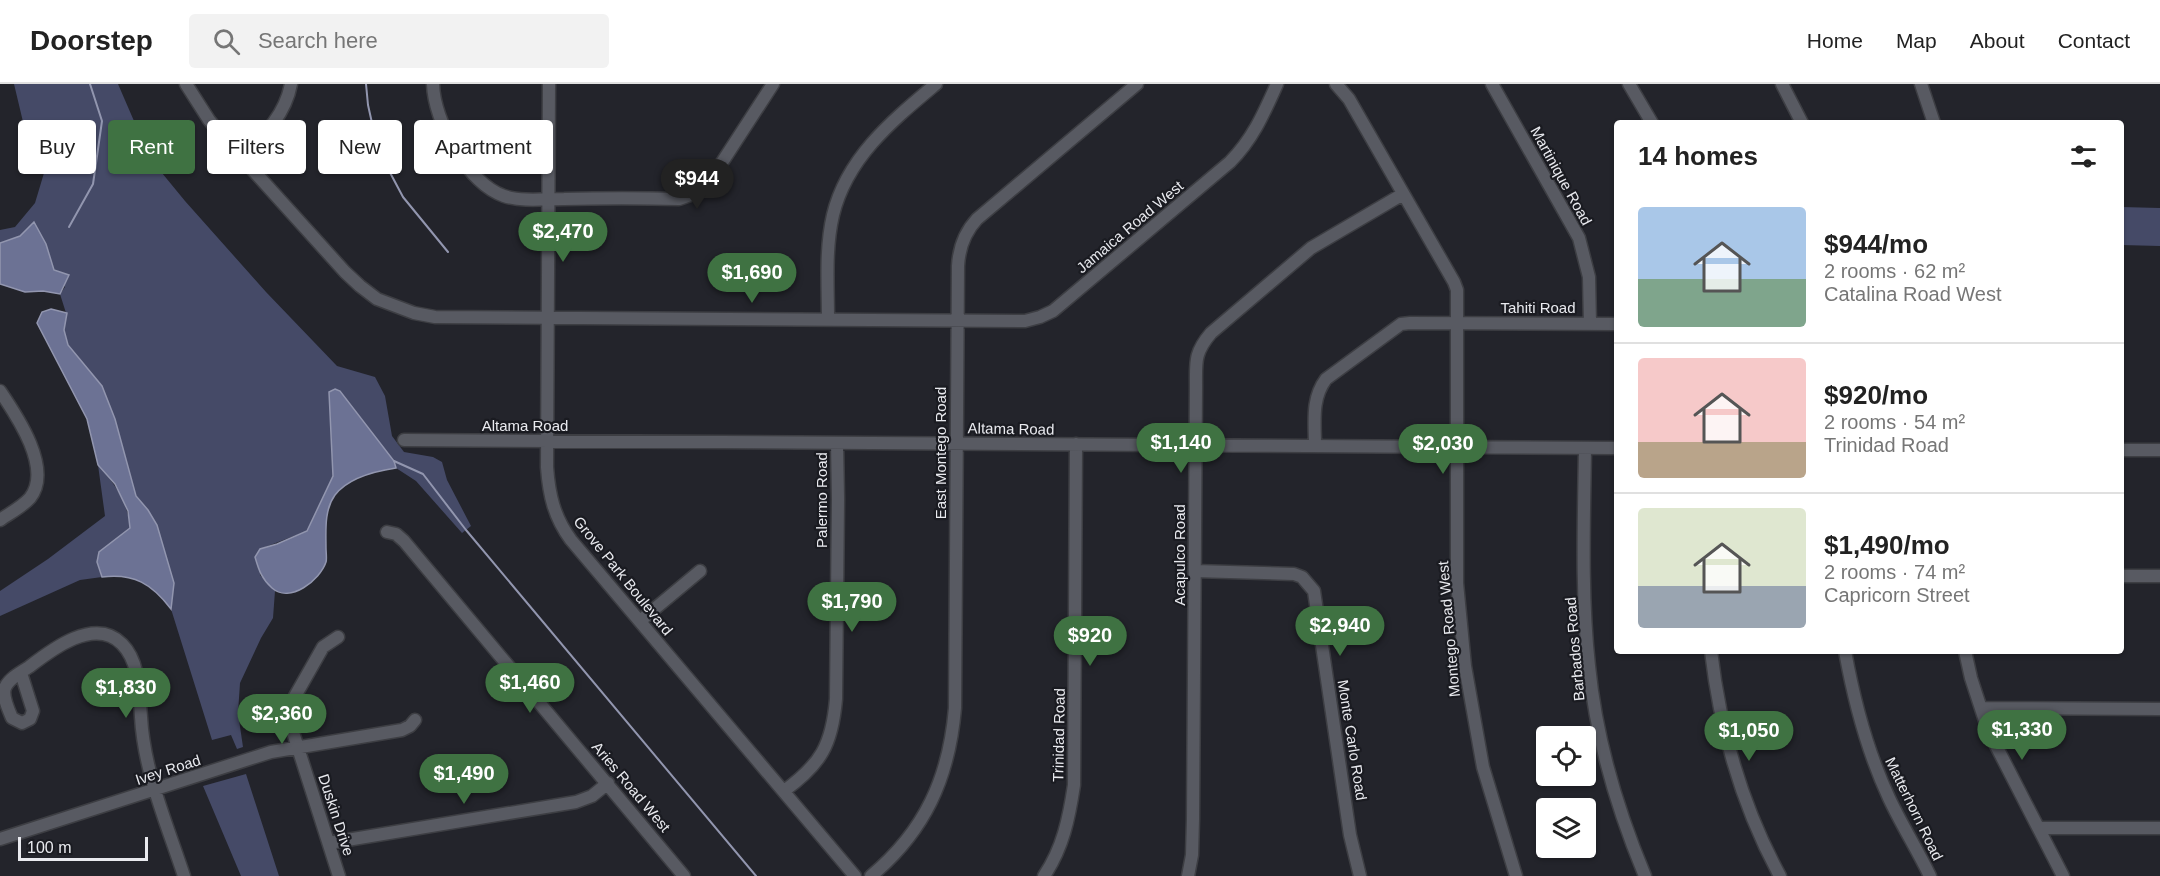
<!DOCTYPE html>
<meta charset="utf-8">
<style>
:root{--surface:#fff;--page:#f2f2f2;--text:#222;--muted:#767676;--line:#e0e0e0;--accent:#3f7242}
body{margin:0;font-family:Arial,sans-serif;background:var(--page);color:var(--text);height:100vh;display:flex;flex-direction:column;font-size:22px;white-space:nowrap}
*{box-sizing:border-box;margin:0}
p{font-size:20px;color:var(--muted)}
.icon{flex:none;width:33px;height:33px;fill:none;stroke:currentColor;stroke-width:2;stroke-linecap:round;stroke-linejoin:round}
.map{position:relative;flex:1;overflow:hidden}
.side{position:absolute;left:1614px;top:36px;width:510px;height:534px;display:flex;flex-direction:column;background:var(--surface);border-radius:6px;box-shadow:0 2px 4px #0004}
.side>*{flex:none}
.guide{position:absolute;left:18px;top:36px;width:570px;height:54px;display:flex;gap:12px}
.tools{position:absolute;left:1536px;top:642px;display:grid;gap:12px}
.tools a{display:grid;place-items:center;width:60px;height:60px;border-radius:6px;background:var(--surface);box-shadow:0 2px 4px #0004;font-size:30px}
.scale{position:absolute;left:18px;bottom:15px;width:130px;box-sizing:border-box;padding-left:6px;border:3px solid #e9eaef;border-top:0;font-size:16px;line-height:21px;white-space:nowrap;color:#e9eaef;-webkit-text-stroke:4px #1a1b21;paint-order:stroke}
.price{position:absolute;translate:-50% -51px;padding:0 14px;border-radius:21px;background:var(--accent);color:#fff;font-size:20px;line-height:39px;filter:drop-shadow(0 2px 3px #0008)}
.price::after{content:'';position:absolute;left:50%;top:36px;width:18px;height:14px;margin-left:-9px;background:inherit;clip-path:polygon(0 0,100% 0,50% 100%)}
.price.on{background:#222;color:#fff}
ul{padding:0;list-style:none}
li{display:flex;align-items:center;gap:18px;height:150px;padding:0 24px}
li+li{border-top:2px solid var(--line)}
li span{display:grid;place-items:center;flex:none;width:168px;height:120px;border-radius:6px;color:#555}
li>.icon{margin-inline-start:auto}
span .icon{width:72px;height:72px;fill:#fffc;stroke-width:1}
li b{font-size:26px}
h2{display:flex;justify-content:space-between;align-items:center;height:72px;padding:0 24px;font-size:26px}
.chip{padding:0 21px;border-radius:6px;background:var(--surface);box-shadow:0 2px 4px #0004;font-size:21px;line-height:54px}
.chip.on{background:var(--accent);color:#fff}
header{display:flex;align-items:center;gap:36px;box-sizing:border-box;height:84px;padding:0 30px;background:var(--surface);border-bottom:2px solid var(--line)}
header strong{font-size:28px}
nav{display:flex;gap:33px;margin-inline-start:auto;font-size:21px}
.search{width:420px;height:54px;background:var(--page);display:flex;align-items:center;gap:15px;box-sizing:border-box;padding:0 21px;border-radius:6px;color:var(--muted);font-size:22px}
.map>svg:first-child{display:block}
.green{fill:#454a67}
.water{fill:#6c7294;stroke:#9296af;stroke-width:1.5}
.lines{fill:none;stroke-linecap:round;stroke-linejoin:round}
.stream{stroke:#9296af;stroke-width:2}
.minor-casing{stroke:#3d3e43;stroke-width:15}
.minor{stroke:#585a62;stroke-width:12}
.labels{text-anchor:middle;stroke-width:4.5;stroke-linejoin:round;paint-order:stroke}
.street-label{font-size:15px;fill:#e9eaef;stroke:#1a1b21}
</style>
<header>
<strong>Doorstep</strong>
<div class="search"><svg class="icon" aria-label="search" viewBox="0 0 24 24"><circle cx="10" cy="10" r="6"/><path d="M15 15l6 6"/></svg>Search here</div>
<nav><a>Home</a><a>Map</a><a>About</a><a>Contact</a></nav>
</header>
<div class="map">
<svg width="2160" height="792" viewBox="0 0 2160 792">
<rect width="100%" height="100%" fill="#23242b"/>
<path class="green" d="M14,0H118L134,37L162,89L185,117L266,208L337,282L375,293L385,312L392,352L404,368L433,373L442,378L447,396L471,442L462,449L416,397L396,384L394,377L340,307L329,308L333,392L307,447L260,465V491L275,507L273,534L261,554L240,599L238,629L243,663L237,665L231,651L212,656L171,525L174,499L148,426L136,412L115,335L102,302L68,261L64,246L66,229L60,210L65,203L54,186L46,160L34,138L20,152L0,159V146L15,143L35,119L47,79L29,63Z
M2121,123L2160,124V162L2121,161Z
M98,381C115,400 128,418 130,444L99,468L97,478L102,493L80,496L0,532V507L48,475L105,432Z
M246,690L279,792H241L203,702Z"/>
<path class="water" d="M34,138L46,160L54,186L69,191L60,210L43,207L25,208L0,200V159L20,152Z
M51,225L67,229L64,246L68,261L102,302L115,335L136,412L148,426L157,441L174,499L171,525C152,500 134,489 102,493L97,478L99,468L130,444L128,427L115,400L98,381L87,335L37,239L42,228Z
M335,305L340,307L394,377L396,384C376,387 348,394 335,411C324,426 326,447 326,464C326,468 327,475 326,478C320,496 290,520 272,504C262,495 259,487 255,473L260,465L277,460L307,447L333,392L329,308Z"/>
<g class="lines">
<path class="stream" d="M366,0L368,21L378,66L403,113L448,168
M69,143L93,100L102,37L90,0
M394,377L423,390L466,446L756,792"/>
<defs>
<path id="minor" d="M186,0L209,36L223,53L345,188L360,202L377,215L414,229L435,233L1025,237L1040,233L1053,227L1230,78C1253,55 1264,29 1277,0
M433,0C434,37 467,99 504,112C522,118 545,115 564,115C603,114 641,114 679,115L699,108L708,100L773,0
M549,0L547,383C549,411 554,433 571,456L855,792
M1336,0L1349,15L1454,198L1457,206V499L1465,582L1483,683L1516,792
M1492,0L1579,154L1589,193L1590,240
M1629,0L1652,39
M1782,0L1802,39
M1921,0L1934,39
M241,74C263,52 285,32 291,0
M828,236C828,201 825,165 833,131C847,73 893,36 936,0
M0,307C17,332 53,385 30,414C22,423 10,429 0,436
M404,356L1617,364
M1315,362C1315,338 1311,315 1326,295L1401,240L1410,239L1617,240
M1585,364C1584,436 1581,509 1589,582C1596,654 1617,725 1645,792
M2121,366H2160
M387,448L396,450L404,457L684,792
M1195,487L1294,490L1302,493L1314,507L1350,751L1360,792
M2121,492H2160
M640,537L700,487
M338,553L323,563L294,614L290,629L291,642L339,792
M1711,567C1720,645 1742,722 1780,792
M1845,567C1854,617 1867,667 1889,714C1901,740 1917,765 1930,792
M1965,567L1971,594L1988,646L2063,792
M21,589L33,627L30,635L22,639L12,634C9,627 2,612 5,604C8,595 21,588 29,583C51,566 95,532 122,560C140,578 139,609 141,633C144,688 167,740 184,792
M1981,624L2160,625
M784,707C821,680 832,661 836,615L838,415L837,359
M2041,744H2160
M0,755L271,668L402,646L410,642L415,636
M329,759L576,718L592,712L608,699
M871,792C925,747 949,694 955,624L958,182C959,164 964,149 977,135L1137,0
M1044,792C1063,764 1069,734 1074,701L1076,360
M1188,792L1192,771L1193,735L1196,302C1196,278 1194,269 1211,249L1311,164L1403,110"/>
</defs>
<use href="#minor" class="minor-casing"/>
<use href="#minor" class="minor"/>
</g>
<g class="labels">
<g class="street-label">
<text transform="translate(1561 92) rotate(61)" y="5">Martinique Road</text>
<text transform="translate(1130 143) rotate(-40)" y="5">Jamaica Road West</text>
<text x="1538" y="229">Tahiti Road</text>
<text x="525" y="347">Altama Road</text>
<text transform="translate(1011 345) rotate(1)" y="5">Altama Road</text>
<text transform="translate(941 369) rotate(-90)" y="5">East Montego Road</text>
<text transform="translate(822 416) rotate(-90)" y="5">Palermo Road</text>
<text transform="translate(1180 471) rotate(-90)" y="5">Acapulco Road</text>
<text transform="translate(623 492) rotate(51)" y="5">Grove Park Boulevard</text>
<text transform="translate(1449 545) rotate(-95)" y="5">Montego Road West</text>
<text transform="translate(1575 565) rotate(-95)" y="5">Barbados Road</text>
<text transform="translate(1059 651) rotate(-89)" y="5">Trinidad Road</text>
<text transform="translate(1352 656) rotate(81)" y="5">Monte Carlo Road</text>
<text transform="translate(168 686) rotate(-18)" y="5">Ivey Road</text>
<text transform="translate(631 703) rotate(50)" y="5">Aries Road West</text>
<text transform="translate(1914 725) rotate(64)" y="5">Matterhorn Road</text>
<text transform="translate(336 731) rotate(72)" y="5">Duskin Drive</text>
</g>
</g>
</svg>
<div class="tools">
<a><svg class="icon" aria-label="locate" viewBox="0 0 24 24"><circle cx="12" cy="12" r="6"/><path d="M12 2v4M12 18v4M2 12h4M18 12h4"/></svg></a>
<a><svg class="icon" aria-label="layers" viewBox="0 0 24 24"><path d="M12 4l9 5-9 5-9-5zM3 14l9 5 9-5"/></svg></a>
</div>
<div class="scale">100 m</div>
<b class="price on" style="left:697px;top:126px">$944</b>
<b class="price" style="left:563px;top:179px">$2,470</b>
<b class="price" style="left:752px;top:220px">$1,690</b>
<b class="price" style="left:1181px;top:390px">$1,140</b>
<b class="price" style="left:1443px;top:391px">$2,030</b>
<b class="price" style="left:852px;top:549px">$1,790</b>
<b class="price" style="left:1340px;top:573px">$2,940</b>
<b class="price" style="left:1090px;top:583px">$920</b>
<b class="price" style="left:530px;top:630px">$1,460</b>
<b class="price" style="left:126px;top:635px">$1,830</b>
<b class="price" style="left:282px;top:661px">$2,360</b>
<b class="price" style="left:2022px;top:677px">$1,330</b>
<b class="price" style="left:1749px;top:678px">$1,050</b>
<b class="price" style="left:464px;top:721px">$1,490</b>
<div class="guide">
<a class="chip">Buy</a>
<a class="chip on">Rent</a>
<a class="chip">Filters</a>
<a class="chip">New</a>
<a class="chip">Apartment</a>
</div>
<section class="side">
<h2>14 homes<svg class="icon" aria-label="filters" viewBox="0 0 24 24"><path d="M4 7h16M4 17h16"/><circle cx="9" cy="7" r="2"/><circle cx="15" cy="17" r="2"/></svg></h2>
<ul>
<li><span style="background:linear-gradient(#a9c7e8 60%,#7fa58c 0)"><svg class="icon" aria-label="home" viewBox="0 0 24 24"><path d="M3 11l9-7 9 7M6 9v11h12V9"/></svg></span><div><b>$944/mo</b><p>2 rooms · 62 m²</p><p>Catalina Road West</p></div></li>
<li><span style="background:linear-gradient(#f6c9c9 70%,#b9a48a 0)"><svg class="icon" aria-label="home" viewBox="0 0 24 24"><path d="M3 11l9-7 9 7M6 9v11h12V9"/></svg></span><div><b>$920/mo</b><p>2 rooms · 54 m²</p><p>Trinidad Road</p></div></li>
<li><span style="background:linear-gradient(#dfe7d0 65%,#9aa5b1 0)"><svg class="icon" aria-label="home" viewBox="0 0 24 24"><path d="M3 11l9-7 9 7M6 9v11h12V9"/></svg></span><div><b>$1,490/mo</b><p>2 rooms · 74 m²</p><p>Capricorn Street</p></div></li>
</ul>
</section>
</div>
